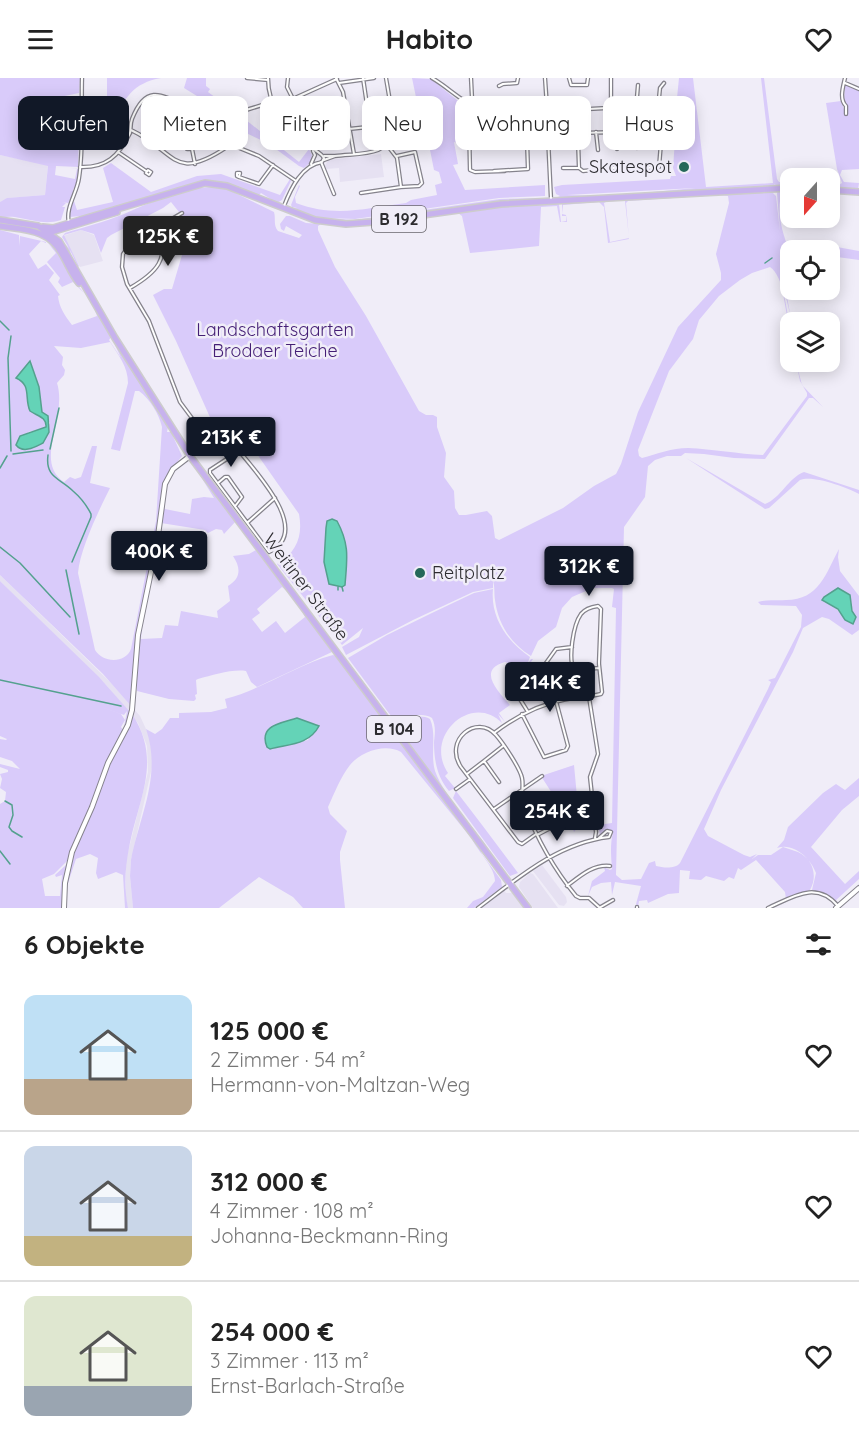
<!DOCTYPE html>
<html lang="de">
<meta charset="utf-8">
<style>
:root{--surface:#fff;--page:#f2f2f2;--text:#222;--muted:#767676;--line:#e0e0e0;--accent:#111827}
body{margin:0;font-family:Quicksand,sans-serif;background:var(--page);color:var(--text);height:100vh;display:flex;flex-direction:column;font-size:22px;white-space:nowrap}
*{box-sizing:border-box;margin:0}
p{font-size:20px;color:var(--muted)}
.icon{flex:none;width:33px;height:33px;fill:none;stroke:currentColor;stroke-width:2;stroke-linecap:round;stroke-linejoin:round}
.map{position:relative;height:830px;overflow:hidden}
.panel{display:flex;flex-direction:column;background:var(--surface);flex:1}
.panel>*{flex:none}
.top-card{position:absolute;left:18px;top:18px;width:824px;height:54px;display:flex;gap:12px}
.needle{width:39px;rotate:201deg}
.fabs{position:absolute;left:780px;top:90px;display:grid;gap:12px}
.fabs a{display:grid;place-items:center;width:60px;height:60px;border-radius:12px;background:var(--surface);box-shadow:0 3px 15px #0003;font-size:30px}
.price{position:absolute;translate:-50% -51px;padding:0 14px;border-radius:6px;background:var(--accent);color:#fff;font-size:20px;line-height:39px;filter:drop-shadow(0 2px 3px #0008)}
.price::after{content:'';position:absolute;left:50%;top:36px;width:18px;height:14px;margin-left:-9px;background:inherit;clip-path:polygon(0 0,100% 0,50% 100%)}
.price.current{background:#222;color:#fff}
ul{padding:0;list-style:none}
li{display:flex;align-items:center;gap:18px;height:150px;padding:0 24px}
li+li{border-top:2px solid var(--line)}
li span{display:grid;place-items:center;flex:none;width:168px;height:120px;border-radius:12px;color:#555}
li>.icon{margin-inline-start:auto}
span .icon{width:72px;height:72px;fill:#fffc;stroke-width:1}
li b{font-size:26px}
h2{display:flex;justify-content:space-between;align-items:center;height:72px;padding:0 24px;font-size:26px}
.pill{padding:0 21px;border-radius:12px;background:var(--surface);box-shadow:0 3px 15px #0003;font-size:21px;line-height:54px}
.pill.current{background:var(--accent);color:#fff}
header{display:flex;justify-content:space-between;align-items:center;height:78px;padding:0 24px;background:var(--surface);font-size:27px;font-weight:700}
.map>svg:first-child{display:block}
.built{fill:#e6e1f2}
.green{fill:#d9cbfa;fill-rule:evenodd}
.water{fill:#64d3b7;stroke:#54a18e;stroke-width:1.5}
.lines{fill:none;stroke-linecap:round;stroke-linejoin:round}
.stream{stroke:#54a18e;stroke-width:1.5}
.street-casing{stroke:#85838c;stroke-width:4.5}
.secondary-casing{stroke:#85838c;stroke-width:6}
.primary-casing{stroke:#cdcccd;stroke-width:8}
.street{stroke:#fff;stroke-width:2}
.secondary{stroke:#fff;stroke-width:4}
.primary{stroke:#c7b2ed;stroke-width:5}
.poi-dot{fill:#256859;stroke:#f0edf8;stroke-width:2}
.labels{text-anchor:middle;stroke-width:5;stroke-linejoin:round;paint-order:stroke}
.shield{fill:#f0edf8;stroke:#68666c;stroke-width:1.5}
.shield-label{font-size:16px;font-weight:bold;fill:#2d2c30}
.poi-label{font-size:18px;fill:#2d2c30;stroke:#f0edf8;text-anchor:end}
.park-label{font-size:18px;fill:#441e75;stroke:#f0edf8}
.street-label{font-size:18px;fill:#2d2c30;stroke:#f0edf8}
</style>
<header><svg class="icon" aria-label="menu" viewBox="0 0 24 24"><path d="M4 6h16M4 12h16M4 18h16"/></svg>Habito<svg class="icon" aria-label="heart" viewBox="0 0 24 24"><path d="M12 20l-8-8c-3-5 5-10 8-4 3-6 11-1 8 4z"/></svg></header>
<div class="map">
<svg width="859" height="830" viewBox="0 0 859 830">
<rect width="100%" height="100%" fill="#f0edf8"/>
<path class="built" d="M79,18V56L54,55L51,49L53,24Z
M381,76L384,99L340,104L339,90L326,91L325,88L328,82Z
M0,77L48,87L45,117L8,120L0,124Z
M81,152L94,157L103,183L80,189L63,158Z
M0,497L111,605L140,638L146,651L151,664L153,685L131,782L130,798L133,830H128L126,821V782L148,694L147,668L138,645L107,608L0,503Z
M542,787L566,819L567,824L564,828L559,827L533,793Z
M530,795L533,796L558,830H533L519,809L520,804Z
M502,809L506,815H512L524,830H474Z"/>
<path class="green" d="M0,0H80L79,15L36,24L37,28L46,25L42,28L45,31L49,25L53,24L51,49L54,55L79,57L78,89L56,88L55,97L75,101L77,91L70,90L79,91L76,109L73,111V117L68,125L62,124L66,125L62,129H65L61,142C46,147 32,142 20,140C13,138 7,139 0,139V124L7,120L45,117L48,88L0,77Z
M107,0H161C133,5 124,20 114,45L106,42L97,23L107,18Z
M187,0H206V8L210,11L208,14L231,31L242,30L244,36L241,38L299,84L309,71L312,77L311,84L304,90L299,88L269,66L244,54L210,26L184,10Z
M412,0L431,1L462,26L456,48L457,65L454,64L458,86L453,87L465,112L545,107V118L499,120L355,141L327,140L354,142L500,121L547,120L545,121L353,145L321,142L292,131L297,130L292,129L291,127L299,107L300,108L295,119L296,125C335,140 367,130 406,125L411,122L437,117L435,107L442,105L439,94L434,92L430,72H427Z
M679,0H693L706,109L773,105L761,0H764L777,101L779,104H790V108L776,109L775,106L773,109L609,118L695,110L567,117L608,118L556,120L560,118L556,116L554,109L562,107L670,101L671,98H676L673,90L675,62L678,48L676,30Z
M845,7L859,13V91L842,92L840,97L844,104L859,105L858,112L830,111V106L839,107L842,105L837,91L826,25L841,23L845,34H847L844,24Z
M111,85L151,114L197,98L221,96L280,117L290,101L291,103L282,122L277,125L261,115L259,117L254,116L221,104H203L77,140L80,138L70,139L69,133L74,123L77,132L113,124L103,90Z
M209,109L227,111L274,134C276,141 273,147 278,153L299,160L302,157L286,148L284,153L281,151L280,146L286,138H290L306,145L335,147L506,128L559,126L561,144L566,143V138H562V126L608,123L604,125L610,164L629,160L625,123H610L773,111L771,113L776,118L780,153L777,115L778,112H790L782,116C776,130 782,155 788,169L795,172L837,169L859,173V182L830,178V172H790V181C780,191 789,230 792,244L782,203L781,204L790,255C788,238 784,198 770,189L752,195L740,202L719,218L699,242L693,261L669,293L638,372L639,378L642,380C657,376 672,370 688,370C713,371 738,376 763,377L807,318V315L800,303L796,284L802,307L823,329L813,320H809L765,381L734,380L704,376L685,375L681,378H667L655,382L648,388L645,419L624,449L616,797L622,802L641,801L649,785L655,783L656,788C664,790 675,791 680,785L768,611L771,604L768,602L775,600L801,549L802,537L796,528L761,527L758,524C767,521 777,523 786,522C819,522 826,495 839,471L838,479L840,493L859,518V552L852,557L829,541L822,539L803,550L793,574L771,616L721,712L704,751L708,758L744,777L750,779L757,776L752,781L758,777H771L783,769C788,771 793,772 798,774C813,781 818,798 810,812L786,821L785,814L756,782L741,792L738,790L734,801L729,799L724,803L706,798L701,802L689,801L690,793L680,792L679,815L668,816L648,825L647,822L639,823L638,829L636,826L641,808L615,804L612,817L611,804L601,805L592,809L588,818L592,803L605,793L604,789L610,792L612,791C611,777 610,767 613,754L607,751L600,757L598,747L612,745L616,530L612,529L614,511L612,510H593L572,519L562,530L556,549L538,563L531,578C511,566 498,546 495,522C494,515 495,509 493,503V510L473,514L413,542L346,577L342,569L359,559L363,550L342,567L277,486C297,474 303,458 299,436L236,346L232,344L213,346L176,263L153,217L164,211H172L182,177H184L185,171L183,170L190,144L182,137L183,134H179L171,124L163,130L111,157L107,160L101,175L94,156L81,152L64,157L79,188L78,189L70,172L73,185L60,161L69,170L62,159L65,155C84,149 105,144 124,136C151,124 180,111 209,109ZM719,117L728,118L729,125L716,176L721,195V202L678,249L638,334L621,386L616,396L594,408L563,430L499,462L495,460L492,438L487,433L466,437H459L455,430L454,413L444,399L446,375L437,349V339L433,337H426L419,333L366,238L335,189L318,152V148L321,146L357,148L458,135L462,138L470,175L539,168L541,129L557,128L560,144H567L566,137L562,136L563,127L599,124L604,129L608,165L629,161L626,125L628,123ZM838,510L850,517L853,536L842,537L834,528L824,524V519Z
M0,152L19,157V168L20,158L46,164V165L41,163L29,176L38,191L46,186L54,195L49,202L60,217L58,218C59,229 65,238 72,247L97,238L93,227L112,258L109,262L121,280L115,267L117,266L168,349L167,354H171L182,378L167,397L162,409L159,443L137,557L133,605L131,606V612L133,613L131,628L103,596L0,497ZM110,264C118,277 128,288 128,305L111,371L120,373L135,313H139C150,321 159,336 162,349L156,443L131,571C125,586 103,585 95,572L78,495C80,471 99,432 110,410L90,405L97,368H92L81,399L75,401L70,399L64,404C33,383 68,340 57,305L64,297L65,292L62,287L63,279L54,268L81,270ZM30,284L39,308L42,334L50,345L24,372L28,354L42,351L46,349L47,345L43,339L36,337L27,326C29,313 27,306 16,299Z
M48,165L56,172L71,199L84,215L73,204L62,209L58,204L60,200L47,184L56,175Z
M686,380L765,426C781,420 788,400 804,394L859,412V416C845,409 814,397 800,402L769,430L765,431Z
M193,386L236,443L224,456L222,452L216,451L208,455L205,452L161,445L164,421L165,431L190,436L192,421L204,419L214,420Z
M236,445L289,515L282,509L257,531L260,535L252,541L262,554L276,543L285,555L305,539L300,530L332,574L257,609L251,604L246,593C232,591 213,597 198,601L196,602L197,616L195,617L196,621L194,623L169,621L137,613V582L143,537L141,561L162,560L165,547L178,548L181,533L218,540L217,533L230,523L228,508C241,500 241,490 233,478L249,476L256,472Z
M0,503L99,599L130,634L124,649L127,633L124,637L90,625L121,636L125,642L121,649L123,652L102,695L91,729L67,783L54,796L42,801L45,818H60L62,797L56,799L55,797L66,787L63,830H0V726L5,723L6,714L0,710L2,701L0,696L8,694V692L0,689V686L20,691L12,683L0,679V661L6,662L7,661L0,658Z
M493,511C490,540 508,564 530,579L527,587L531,581H533L523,596L514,587L505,584C476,592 499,614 510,627L499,635L505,644L498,636L502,645C472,614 423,658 448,695L445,698L455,710L449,713C437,699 434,682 434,664C435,655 436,648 432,640C420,632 405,643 391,638L348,580L387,557L434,534L474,515Z
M333,577L336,578L477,764L482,776L501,802L502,809L474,830H467L473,823L483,819L495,803C495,789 478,774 472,761L401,674C386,665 361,673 350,687C341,698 334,716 328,729L330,736L347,753L340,774V782L345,830H303L293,819L259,799L219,830H133L130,798L131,782C140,737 162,697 146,651L155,656L162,651L170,640H179V635L211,634L227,630L225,621C263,611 296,587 333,577ZM308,645L317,646L308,662L270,671Z
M346,581L390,639C403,644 419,634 430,641C437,657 430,676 435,693C445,721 476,750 492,776L486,772L345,582Z
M132,636C163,683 138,721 129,770C125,790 124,810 128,830H125L123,797L116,794L98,801L96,795L98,780L90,776L76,781L68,805H66L70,785L76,767L109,685L129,651Z
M574,687L579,740L578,749L574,754L571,745L541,698Z
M859,700V718L842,732L811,769L845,806L859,793V801L835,823L827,817L812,812L816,795C811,781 794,764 777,770L784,762L788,749L823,715L836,706L845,712Z
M456,713C477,740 498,768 518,795L510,798L453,720Z"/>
<path class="water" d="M30,283L39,309L42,334L48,338L49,354L43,365C35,369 23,376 16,367L20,358L46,349C47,339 37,338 30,333C24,320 32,307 16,300Z
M332,441L337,443C350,467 347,481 345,507L342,509L329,506L324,484L326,450L327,443Z
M838,510L850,517L852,533L856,539L853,546L845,542L838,531L822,522L824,519Z
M297,640L319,648C309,667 289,666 270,671L267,669C258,647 282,645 297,640Z"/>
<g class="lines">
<path class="stream" d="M765,185L772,180
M0,243L9,252
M11,258L8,280L11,373
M50,371L59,330
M13,376L43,372
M48,377C45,400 60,400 73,413C80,419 87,428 91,436V439L72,484
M0,390L7,378
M0,469L20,485L70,539
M66,492L79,556
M342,509L343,513
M338,512V509
M0,602L121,628
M5,723L12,727L13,737L9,749L12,753L22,759
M0,773L10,786"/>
<defs>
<path id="street" d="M247,0L268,2
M268,0C268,35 290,50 314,71C318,75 321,75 324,80L322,84C302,87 291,110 284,128
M288,0L287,9L293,21
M336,0L343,14L354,76
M432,0C451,11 465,28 488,33C507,38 530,30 547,38
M545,0L547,29
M569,0L571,7H587L588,0
M845,0C843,9 839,21 846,28V36
M339,5L374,0
M845,5L859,11
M499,8L503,6L517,5L518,0
M389,26L405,24L406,32
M470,27L472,20L471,0
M275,29L337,1
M474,29L469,46L470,92L475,94L505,93
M609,29L617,32L676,30
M658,30L660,10L664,5
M327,31L334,52
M246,32L272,24
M552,33L607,30L611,23V0
M577,33L579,90
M536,34L547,29L552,33L547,38L551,121
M156,45H159V48H156Z
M321,49L331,45L347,43
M391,50H409L408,39
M349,51L368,49L370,47L363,0
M81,52H93L96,47
M131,52C177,74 173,105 227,69
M596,54L598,72
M617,54V71
M578,55L662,53L659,89L623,92L617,90
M145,61L155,47
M470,62L488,61
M501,64L528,63
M190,65L193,64L194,67L191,68Z
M228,65H231L232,69H228Z
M561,65L578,64
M232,67L259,78L296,103
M637,70L636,31L638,7
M187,71H192L195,86
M118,74L146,93
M324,78H335L324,82
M335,78C348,76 366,77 378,72C400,62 389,19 386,0
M397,78L415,74L422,105L419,108L401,109
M321,84L334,116
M311,86L315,77L313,73
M80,89C106,90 119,78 130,55C131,51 130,46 132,41C145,8 159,14 185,29C200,38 218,50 228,65
M563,90H579L583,93L623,89L626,91
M148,92L151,94L149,97L146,95Z
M494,93L528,91L526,34
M237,95H240L239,99L237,98Z
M239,99L259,106L273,87
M361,115L401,109L397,80L387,67
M182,135L131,165L123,176L122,189L127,206L149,243L180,324L209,363
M69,145C65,130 77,115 79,100C84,68 81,33 82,0
M130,210C156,195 171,181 158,148
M209,363H231C248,386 316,452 269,474L210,395V392L239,373
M231,363L240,355
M190,378L209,363
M218,405L225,399H228L242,419L236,427
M248,444L275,420
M508,602L528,634
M589,619L598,676L590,699L596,754L595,760
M552,623L548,610L538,596L556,571L572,569
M522,636L544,679L566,672L568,668L556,623
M494,655C515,639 537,627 563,622C576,619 589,619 601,616L602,614L599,586V584L601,531L598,528C591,529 585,531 581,536C573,547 568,581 574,592L599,590
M467,696L484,683
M499,704L484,683L503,668
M456,711L470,701
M494,731L542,698
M527,736L547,725
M536,756L522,766L518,764L461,689C443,662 477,635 496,657C503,665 520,690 522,700C524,709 520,718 524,727C537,761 553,790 576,818L580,820H589L600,830
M537,757L558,746
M567,808C580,798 593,786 610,788
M637,829V830
M478,830C518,800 558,765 609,759L611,754L607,753L599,760
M599,830L613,822
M768,830C793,819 816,802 838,828"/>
<path id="secondary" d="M64,830L65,805L72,774L92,729L108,685L128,647L132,632L138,557L157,465L165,406L173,391L190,378
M836,830L859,810"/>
<path id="primary" d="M830,112L859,114
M0,142L38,148L59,163L115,260L190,378L528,830
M0,148C25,152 49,151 62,176C68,186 72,197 79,205
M43,149L53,150L205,105L227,108L315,142L346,146L373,144L501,126L790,110
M48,155L117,134"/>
</defs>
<use href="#street" class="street-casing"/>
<use href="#secondary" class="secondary-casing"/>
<use href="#primary" class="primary-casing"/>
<use href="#street" class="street"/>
<use href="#secondary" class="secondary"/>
<use href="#primary" class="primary"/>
</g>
<g class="poi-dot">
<circle cx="684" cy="89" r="6"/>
<circle cx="420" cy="495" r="6"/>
</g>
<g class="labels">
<g class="shield">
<rect x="372" y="128" width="54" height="26" rx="4.5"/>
<rect x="367" y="638" width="54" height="26" rx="4.5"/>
</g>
<g class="shield-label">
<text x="399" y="147">B 192</text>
<text x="394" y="657">B 104</text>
</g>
<g class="poi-label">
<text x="672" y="95">Skatespot</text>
<text x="432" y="501" text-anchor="start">Reitplatz</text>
</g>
<g class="park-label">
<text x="275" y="258">Landschaftsgarten<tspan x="275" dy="21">Brodaer Teiche</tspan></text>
</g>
<g class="street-label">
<text transform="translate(306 509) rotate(53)" y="6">Weitiner Straße</text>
</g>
</g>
</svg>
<div class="fabs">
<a><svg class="needle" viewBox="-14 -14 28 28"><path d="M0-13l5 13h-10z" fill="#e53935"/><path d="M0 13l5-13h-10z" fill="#767676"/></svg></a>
<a><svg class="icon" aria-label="locate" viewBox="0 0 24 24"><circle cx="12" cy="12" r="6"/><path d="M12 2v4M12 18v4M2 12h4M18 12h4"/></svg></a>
<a><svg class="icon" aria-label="layers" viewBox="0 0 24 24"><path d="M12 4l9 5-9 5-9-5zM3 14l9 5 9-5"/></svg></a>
</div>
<b class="price current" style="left:168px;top:189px">125K €</b>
<b class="price" style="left:231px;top:390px">213K €</b>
<b class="price" style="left:159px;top:504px">400K €</b>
<b class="price" style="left:589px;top:519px">312K €</b>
<b class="price" style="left:550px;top:635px">214K €</b>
<b class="price" style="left:557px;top:764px">254K €</b>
<div class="top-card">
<a class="pill current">Kaufen</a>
<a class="pill">Mieten</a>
<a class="pill">Filter</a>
<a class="pill">Neu</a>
<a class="pill">Wohnung</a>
<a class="pill">Haus</a>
</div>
</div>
<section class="panel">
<h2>6 Objekte<svg class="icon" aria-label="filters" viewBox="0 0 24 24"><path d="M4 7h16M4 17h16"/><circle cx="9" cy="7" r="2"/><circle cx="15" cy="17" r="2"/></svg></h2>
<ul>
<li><span style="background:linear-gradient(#bfe0f5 70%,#b9a48a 0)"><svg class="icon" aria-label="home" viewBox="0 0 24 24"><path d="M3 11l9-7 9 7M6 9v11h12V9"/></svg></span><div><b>125 000 €</b><p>2 Zimmer · 54 m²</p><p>Hermann-von-Maltzan-Weg</p></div><svg class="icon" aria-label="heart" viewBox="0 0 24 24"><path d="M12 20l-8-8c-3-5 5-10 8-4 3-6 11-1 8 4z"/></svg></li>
<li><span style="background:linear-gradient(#c9d6e8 75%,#c2b280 0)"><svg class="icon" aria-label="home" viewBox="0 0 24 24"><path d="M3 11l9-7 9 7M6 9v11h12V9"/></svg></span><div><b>312 000 €</b><p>4 Zimmer · 108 m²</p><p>Johanna-Beckmann-Ring</p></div><svg class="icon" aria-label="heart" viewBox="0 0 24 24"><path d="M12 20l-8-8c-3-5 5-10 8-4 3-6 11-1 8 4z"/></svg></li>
<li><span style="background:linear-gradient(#dfe7d0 75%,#9aa5b1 0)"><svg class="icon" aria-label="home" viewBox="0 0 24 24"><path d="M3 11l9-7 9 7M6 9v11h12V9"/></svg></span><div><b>254 000 €</b><p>3 Zimmer · 113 m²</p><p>Ernst-Barlach-Straße</p></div><svg class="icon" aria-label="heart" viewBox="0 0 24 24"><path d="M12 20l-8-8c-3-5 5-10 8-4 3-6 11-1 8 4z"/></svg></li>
</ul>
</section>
